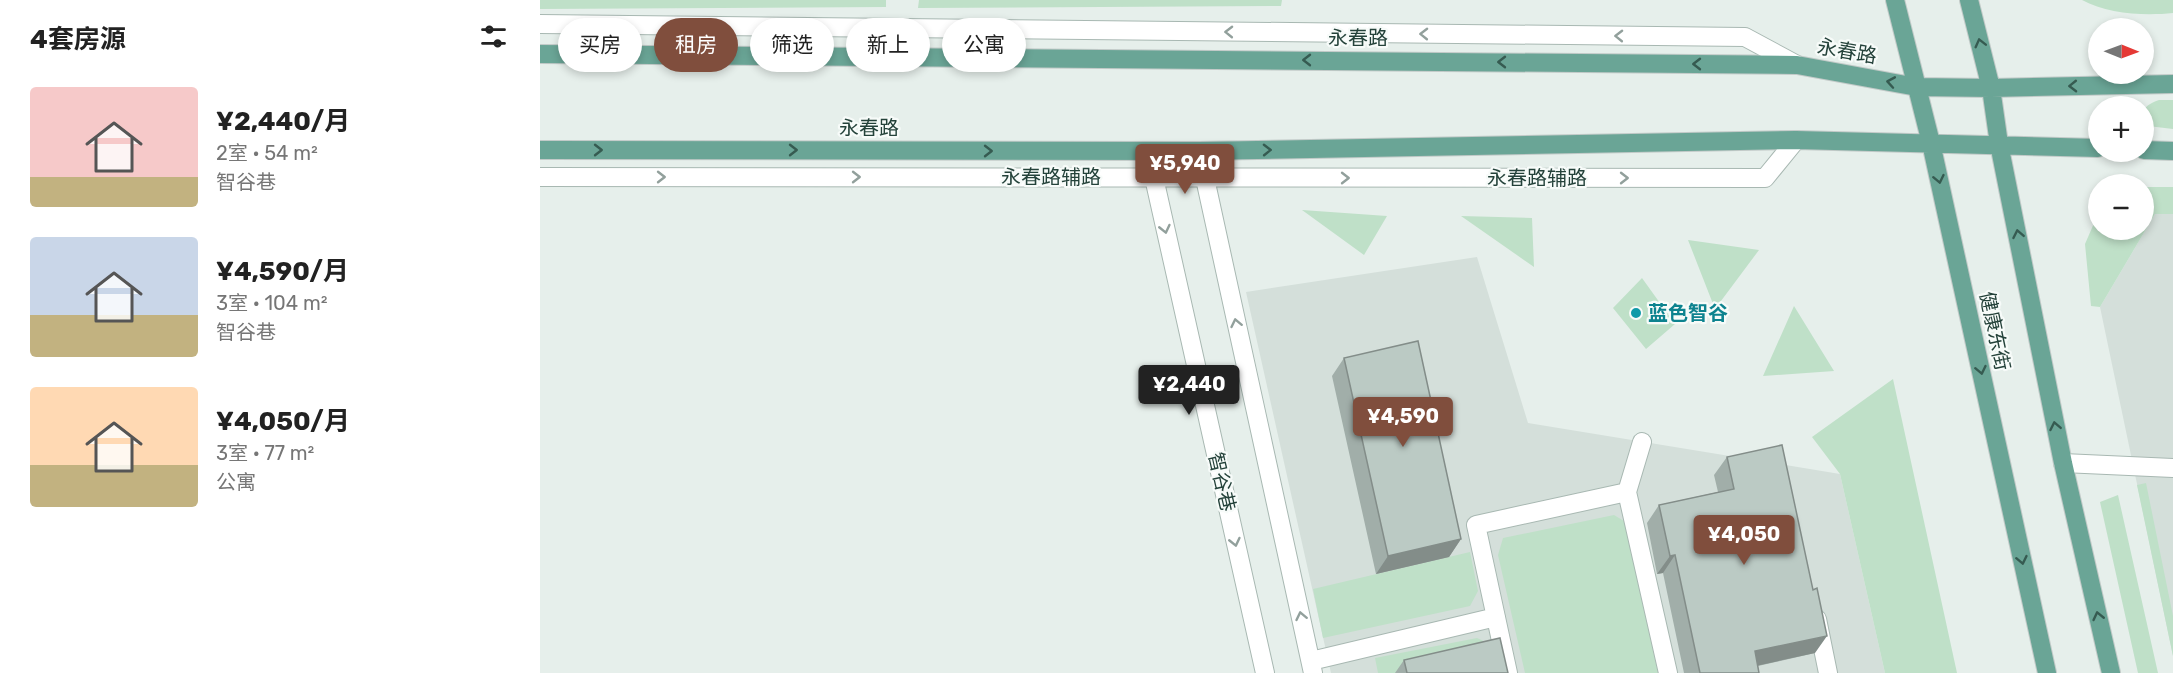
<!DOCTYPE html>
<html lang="zh">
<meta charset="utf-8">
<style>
:root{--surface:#fff;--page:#f2f2f2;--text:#222;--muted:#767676;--accent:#804e3d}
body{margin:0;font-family:Rubik,"Noto Sans SC",sans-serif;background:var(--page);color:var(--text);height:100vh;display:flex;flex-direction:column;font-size:22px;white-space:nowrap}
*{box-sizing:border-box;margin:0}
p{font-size:20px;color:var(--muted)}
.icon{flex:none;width:33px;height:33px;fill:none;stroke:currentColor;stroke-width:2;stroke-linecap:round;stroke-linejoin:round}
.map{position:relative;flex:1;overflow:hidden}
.details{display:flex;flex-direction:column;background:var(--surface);width:540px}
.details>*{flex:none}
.top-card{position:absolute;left:18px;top:18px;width:570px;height:54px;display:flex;gap:12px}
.needle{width:39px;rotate:91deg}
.fabs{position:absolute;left:1548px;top:18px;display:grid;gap:12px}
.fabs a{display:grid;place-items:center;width:66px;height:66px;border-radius:50%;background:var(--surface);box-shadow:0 3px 9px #0003;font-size:30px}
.price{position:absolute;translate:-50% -51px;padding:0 14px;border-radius:6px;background:var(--accent);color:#fff;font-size:20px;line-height:39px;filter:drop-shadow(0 2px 3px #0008)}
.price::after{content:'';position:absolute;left:50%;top:36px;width:18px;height:14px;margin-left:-9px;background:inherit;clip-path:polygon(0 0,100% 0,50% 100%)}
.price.selected{background:#222;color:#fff}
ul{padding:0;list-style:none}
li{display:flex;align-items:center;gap:18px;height:150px;padding:0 30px}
li span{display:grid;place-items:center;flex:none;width:168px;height:120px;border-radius:6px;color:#555}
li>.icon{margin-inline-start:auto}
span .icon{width:72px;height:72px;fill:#fffc;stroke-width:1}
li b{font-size:26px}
h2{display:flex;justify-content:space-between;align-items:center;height:72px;padding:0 30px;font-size:26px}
.pill{padding:0 21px;border-radius:27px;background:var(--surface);box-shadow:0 3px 9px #0003;font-size:21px;line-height:54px}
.pill.selected{background:var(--accent);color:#fff}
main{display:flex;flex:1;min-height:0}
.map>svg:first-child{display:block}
.built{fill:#d4dfda}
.green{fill:#bfe0c8}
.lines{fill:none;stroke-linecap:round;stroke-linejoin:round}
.minor-casing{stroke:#a8b8b2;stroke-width:20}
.major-casing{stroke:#c2cac8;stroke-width:20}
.minor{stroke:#fff;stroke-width:18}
.major{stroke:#6aa596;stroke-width:18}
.wall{fill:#a1aea9}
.shaded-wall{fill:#838d89}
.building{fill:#bbcac4;stroke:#838d89;stroke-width:1.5}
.oneway{stroke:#92a09c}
.oneway2{stroke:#365b51}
.culture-dot{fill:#0f9aa8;stroke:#f7fbf9;stroke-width:2}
.labels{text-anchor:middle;stroke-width:4.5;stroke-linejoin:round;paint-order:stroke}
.street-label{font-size:20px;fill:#24423a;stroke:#f7fbf9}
.culture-label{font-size:20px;font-weight:bold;fill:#0d838f;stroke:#f7fbf9;text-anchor:start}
</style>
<main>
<section class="details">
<h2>4套房源<svg class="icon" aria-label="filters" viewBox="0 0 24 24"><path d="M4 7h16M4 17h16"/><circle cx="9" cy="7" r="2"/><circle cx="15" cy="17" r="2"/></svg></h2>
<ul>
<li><span style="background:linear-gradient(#f6c9c9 75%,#c2b280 0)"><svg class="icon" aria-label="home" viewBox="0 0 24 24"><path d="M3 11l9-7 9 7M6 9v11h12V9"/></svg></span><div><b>¥2,440/月</b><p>2室 · 54 m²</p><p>智谷巷</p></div></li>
<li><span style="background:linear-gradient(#c9d6e8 65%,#c2b280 0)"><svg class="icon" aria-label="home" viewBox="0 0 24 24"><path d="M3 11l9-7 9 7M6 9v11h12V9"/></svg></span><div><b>¥4,590/月</b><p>3室 · 104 m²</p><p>智谷巷</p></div></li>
<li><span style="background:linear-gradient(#ffd9b3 65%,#c2b280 0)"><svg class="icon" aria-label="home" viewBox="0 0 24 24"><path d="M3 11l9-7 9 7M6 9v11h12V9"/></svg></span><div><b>¥4,050/月</b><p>3室 · 77 m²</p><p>公寓</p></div></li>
</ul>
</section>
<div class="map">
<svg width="1633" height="673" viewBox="0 0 1633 673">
<rect width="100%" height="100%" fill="#e6efeb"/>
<path class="built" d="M1615,214H1633V656L1560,307Z
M937,257L988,423L1300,474L1345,673H791L706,292Z"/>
<path class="green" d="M0,0H346V7L0,9Z
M379,0H742L741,6L378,8Z
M1542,0H1633V13C1604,16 1567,14 1542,0Z
M1619,100H1633V129L1608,126C1599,112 1604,105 1619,100Z
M1604,187H1633V214H1615L1560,307L1551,306L1545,244L1558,214V230H1604Z
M762,210L847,216L824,255Z
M921,216L992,218L994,267Z
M1148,240L1219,250L1175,309Z
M1102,278L1135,324L1106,349L1073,308Z
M1254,306L1294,371L1223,376Z
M1353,379L1417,673H1345L1300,474L1272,437Z
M1606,483L1633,616V656L1597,485Z
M1578,495L1618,673H1598L1560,502Z
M1074,515L1084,521L1118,673H985L958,555L963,538Z
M930,552L938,591L930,606L783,638L773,589Z
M937,638L946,642L860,673H838L835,658Z"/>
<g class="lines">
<defs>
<path id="minor" d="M0,24L1205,37L1257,65
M608,151L725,673
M659,151L773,673
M0,177L1225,178L1256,140
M1523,463L1633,468
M1087,492L1102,442
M1277,619L1288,673
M771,661L956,617
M968,673L936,525L1087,492L1128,673"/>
<path id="major" d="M1355,0L1391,143L1507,673
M1429,0L1451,88L1459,144L1523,463L1571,673
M0,54L1257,65L1377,87L1451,88L1633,84
M0,150L659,151L1256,140L1558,148
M1604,150L1633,151"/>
</defs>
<use href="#minor" class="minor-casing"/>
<use href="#major" class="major-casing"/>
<use href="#minor" class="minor"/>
<use href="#major" class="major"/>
</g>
<path class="wall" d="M804,358L921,539L909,557L836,574L792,376Z
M1187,457L1275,653L1218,666L1219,673H1144L1123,573L1117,574L1107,523L1119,505L1178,492L1174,475Z
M864,660L968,673H855Z"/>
<path class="shaded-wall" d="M921,539L909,557L836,574L848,556Z
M1135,555L1123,573L1117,574L1130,556Z
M1287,636L1275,653L1202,669L1215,651Z"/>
<path class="building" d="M878,341L921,539L848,556L804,358Z
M1242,445L1273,590L1277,588L1287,636L1215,651L1219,673H1160L1135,555L1130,556L1119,505L1194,489L1187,457Z
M960,638L968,673H867L864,660Z"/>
<defs><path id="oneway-chevron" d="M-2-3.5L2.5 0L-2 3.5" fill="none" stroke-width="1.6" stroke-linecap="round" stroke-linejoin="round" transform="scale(1.5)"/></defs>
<g class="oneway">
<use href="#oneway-chevron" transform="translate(689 32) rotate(-179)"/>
<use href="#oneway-chevron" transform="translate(884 34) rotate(-179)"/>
<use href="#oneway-chevron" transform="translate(1079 36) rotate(-179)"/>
<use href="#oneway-chevron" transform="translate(121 177)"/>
<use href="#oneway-chevron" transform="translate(316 177)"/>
<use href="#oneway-chevron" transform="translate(805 178)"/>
<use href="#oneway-chevron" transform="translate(1084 178)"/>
<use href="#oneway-chevron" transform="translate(625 229) rotate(77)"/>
<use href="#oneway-chevron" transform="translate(696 323) rotate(-102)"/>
<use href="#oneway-chevron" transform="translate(695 542) rotate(77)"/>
<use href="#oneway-chevron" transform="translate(761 616) rotate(-102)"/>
</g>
<g class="oneway2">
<use href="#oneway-chevron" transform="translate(1440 43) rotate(-104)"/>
<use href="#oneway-chevron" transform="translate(767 60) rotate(-180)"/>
<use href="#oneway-chevron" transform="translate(962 62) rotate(-180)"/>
<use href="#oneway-chevron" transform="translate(1157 64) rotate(-180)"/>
<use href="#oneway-chevron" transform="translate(1351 82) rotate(-170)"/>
<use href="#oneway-chevron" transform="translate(1533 86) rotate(179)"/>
<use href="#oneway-chevron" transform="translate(58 150)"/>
<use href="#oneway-chevron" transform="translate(253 150)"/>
<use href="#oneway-chevron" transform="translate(727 150) rotate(-1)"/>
<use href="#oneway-chevron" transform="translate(448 151)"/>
<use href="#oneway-chevron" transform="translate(1399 179) rotate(78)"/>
<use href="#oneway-chevron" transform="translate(1478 234) rotate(-101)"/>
<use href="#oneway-chevron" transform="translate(1441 370) rotate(78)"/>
<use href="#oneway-chevron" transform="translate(1515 426) rotate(-101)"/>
<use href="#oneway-chevron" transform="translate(1482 560) rotate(78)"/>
<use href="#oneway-chevron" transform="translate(1558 616) rotate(-103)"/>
</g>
<circle class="culture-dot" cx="1096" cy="313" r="6"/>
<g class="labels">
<g class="street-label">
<text x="818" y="45">永春路</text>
<text transform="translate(1307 51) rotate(10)" y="7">永春路</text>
<text x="329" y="135">永春路</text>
<text x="511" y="184">永春路辅路</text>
<text x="997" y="185">永春路辅路</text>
<text transform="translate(1455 331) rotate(78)" y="7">健康东街</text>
<text transform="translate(682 482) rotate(77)" y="7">智谷巷</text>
</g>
<g class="culture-label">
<text x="1108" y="320">蓝色智谷</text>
</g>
</g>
</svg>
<div class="fabs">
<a><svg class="needle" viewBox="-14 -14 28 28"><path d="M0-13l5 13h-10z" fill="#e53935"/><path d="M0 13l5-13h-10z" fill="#767676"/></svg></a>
<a>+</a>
<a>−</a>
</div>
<b class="price" style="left:645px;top:195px">¥5,940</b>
<b class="price selected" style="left:649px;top:416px">¥2,440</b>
<b class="price" style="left:863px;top:448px">¥4,590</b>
<b class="price" style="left:1204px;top:566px">¥4,050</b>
<div class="top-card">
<a class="pill">买房</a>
<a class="pill selected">租房</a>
<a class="pill">筛选</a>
<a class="pill">新上</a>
<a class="pill">公寓</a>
</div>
</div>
</main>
